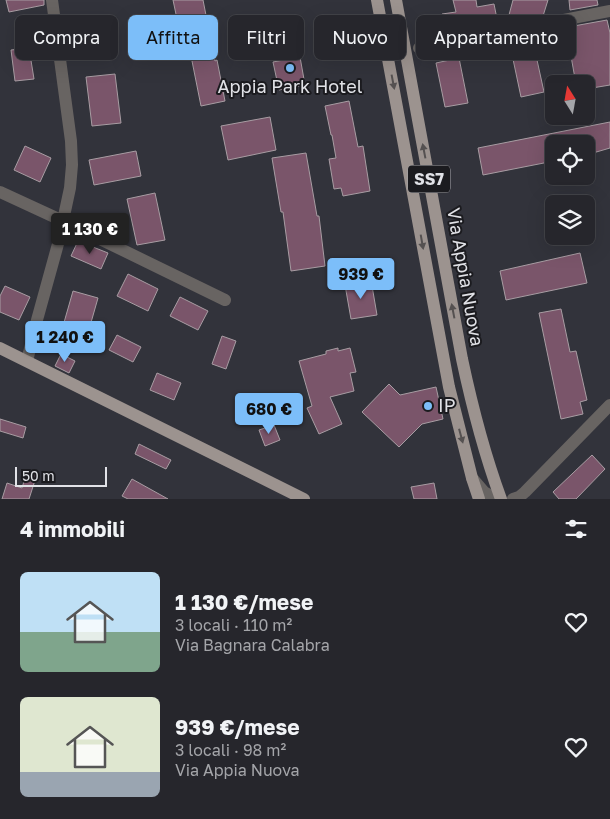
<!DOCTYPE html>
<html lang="it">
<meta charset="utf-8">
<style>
:root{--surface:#26262c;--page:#2e2e34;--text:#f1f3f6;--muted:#a4a5a9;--line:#424348;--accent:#7cbef9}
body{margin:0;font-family:"Golos Text",sans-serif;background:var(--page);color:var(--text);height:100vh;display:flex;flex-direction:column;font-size:19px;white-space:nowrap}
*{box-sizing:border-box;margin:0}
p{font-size:16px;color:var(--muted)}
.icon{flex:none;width:28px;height:28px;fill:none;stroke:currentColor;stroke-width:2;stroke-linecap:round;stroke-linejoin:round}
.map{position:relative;height:499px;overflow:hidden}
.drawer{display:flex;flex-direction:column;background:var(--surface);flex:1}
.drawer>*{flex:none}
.guide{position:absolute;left:15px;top:15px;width:580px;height:45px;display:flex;gap:10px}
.needle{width:32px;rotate:349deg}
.buttons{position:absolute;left:545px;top:75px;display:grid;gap:10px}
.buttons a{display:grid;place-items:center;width:50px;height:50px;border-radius:8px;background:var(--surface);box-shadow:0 5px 20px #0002,0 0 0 1px var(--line);font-size:25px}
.scale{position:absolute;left:15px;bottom:12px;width:92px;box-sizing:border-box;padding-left:5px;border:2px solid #e1e2e7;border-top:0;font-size:14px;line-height:18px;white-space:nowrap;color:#e1e2e7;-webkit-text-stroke:4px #1b1b1f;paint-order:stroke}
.price{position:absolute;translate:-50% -42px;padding:0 11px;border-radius:5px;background:var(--accent);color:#111;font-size:16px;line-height:32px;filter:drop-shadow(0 1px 2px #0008)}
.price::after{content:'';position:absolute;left:50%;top:30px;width:15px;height:11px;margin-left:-8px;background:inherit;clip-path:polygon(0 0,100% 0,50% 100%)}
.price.active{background:#222;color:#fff}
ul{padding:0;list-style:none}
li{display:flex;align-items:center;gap:15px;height:125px;padding:0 20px}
li span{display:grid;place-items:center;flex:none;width:140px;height:100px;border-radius:8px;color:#555}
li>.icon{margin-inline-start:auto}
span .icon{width:60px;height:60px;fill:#fffc;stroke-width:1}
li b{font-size:21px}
h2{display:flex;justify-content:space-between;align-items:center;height:60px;padding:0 20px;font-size:21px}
.tag{padding:0 18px;border-radius:8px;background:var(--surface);box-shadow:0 5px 20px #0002,0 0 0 1px var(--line);font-size:18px;line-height:45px}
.tag.active{background:var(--accent);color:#111}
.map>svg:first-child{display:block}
.building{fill:#7a556a;stroke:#a89da3}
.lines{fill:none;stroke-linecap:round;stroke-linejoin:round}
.minor{stroke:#686462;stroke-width:12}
.major{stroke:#9c938f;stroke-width:12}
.oneway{fill:#555151}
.poi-dot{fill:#7cbef9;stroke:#1b1b1f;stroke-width:2}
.labels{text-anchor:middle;stroke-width:4;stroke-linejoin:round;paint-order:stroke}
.shield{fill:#1b1b1f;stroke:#a6a6ab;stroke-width:1}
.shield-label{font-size:16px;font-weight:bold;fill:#e1e2e7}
.poi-label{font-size:18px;fill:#e1e2e7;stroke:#1b1b1f}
.street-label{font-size:18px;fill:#e1e2e7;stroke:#1b1b1f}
</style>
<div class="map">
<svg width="610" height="499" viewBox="0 0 610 499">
<rect width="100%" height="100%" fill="#32333b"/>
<path class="building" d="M6,0H44V5L9,12Z
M173,0H203L215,61L217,60L225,101L201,106L191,56L185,57Z
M453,0H476L477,7L494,4L498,24L446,34L442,14L456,12Z
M513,0H548L543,16L523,20L509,15Z
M569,0H597L598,5L570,10Z
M607,20L610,33V85L586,89V84H576L567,34L571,33L557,29Z
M543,39L547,59L537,60L544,92L521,97L510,45Z
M29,48L34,79L15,81L11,50Z
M300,57L305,85L279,90L273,62Z
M459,58L468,103L445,107L436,63Z
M115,74L121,123L92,126L86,77Z
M349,101L358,147L363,146L370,191L343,196L341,188L334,189L329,159L336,158L332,135H331L325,106Z
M270,117L276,150L228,160L221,126Z
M610,122V148L586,155V144H554V161L483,175L478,148Z
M25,146L51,158L40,182L14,170Z
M136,151L141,176L94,185L89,160Z
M306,153L317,216H319L325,266L291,271L283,212H281L272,158Z
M155,193L165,240L137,245L127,199Z
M78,241L108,253L101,269L71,256Z
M580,253L587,283L506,300L500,271Z
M128,274L158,289L148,311L117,296Z
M371,280L377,315L351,319L345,285Z
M5,286L30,297L19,320L0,312V296Z
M73,291L98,298L86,340L61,333Z
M180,297L208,311L198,330L170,316Z
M561,309L570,352L576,351L587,400L580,402L583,414L561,419L539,313Z
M117,335L141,347L133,362L109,350Z
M222,336L236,341L226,369L212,364Z
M338,348V351L350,348L356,372L350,373L354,391L330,397L342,424L319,434L307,408L312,406L299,361L326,354V351Z
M61,354L75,361L69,373L55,366Z
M157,373L181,383L174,400L150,390Z
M389,384L400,395L436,387L443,419L422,424L399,447L362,412Z
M0,419L26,427L23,438L0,431Z
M274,425L280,440L265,446L259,430Z
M139,444L171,460L166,469L135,454Z
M592,455L605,469L576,499H559L553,492Z
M27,471L37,474L29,499H2L7,483L22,488Z
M132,479L168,499H128L122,496Z
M434,483L437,499H414L411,487Z"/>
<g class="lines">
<path class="minor" d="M419,48L610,11
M0,192L63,221L225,300
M27,361L37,320L58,244L70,188L72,165L71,141L52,0
M472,478L484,492L497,499
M513,499L519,497L525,492L610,405"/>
<path class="major" d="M377,0L449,387L472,478L479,499
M396,0L462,359C472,406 484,453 501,499
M0,348L304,499"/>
</g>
<defs><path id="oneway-solid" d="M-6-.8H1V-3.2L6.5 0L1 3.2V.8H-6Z" transform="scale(1.25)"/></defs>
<g class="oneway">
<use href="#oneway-solid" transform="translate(393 82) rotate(79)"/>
<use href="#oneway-solid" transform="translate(424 151) rotate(-101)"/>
<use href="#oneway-solid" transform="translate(422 242) rotate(80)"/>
<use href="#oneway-solid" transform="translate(453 311) rotate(-101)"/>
<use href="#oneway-solid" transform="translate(461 436) rotate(75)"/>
</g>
<g class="poi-dot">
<circle cx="290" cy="68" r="5"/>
<circle cx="428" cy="406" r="5"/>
</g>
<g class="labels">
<rect class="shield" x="408" y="165.5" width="42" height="27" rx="4"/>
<g class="shield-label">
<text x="429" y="185">SS7</text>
</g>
<g class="poi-label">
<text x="290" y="93">Appia Park Hotel</text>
<text x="438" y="412" text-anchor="start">IP</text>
</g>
<g class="street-label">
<text transform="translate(465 277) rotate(80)" y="6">Via Appia Nuova</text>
</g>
</g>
</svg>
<div class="buttons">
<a><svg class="needle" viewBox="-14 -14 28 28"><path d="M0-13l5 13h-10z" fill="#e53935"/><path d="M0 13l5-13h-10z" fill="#a4a5a9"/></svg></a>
<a><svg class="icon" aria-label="locate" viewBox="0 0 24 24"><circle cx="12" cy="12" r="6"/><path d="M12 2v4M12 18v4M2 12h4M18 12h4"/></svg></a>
<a><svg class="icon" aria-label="layers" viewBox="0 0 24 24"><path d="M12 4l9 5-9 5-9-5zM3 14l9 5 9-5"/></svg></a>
</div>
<div class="scale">50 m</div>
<b class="price active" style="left:90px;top:255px">1 130 €</b>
<b class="price" style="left:361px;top:300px">939 €</b>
<b class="price" style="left:65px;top:363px">1 240 €</b>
<b class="price" style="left:269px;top:435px">680 €</b>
<div class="guide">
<a class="tag">Compra</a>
<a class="tag active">Affitta</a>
<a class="tag">Filtri</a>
<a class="tag">Nuovo</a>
<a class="tag">Appartamento</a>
</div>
</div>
<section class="drawer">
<h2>4 immobili<svg class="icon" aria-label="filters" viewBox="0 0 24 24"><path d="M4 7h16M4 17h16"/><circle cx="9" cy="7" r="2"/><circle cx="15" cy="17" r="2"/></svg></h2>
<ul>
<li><span style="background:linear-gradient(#bfe0f5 60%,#7fa58c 0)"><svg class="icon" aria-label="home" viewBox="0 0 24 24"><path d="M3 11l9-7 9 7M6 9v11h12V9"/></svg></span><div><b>1 130 €/mese</b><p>3 locali · 110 m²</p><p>Via Bagnara Calabra</p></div><svg class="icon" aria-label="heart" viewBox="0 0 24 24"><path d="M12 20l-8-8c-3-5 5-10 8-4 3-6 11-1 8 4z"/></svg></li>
<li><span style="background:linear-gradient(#dfe7d0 75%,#9aa5b1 0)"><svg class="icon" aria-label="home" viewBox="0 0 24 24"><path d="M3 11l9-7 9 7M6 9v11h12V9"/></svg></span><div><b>939 €/mese</b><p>3 locali · 98 m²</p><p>Via Appia Nuova</p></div><svg class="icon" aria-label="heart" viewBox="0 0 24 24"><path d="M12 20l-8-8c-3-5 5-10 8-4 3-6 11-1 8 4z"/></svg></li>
</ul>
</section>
